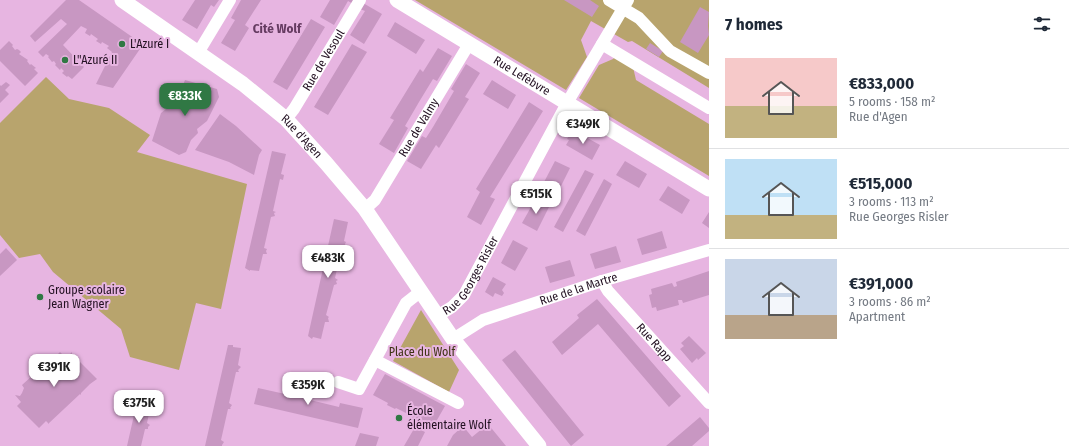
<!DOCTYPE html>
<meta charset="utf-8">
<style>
:root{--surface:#fff;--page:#f6f6f7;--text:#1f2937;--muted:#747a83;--line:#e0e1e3;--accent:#307844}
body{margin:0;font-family:"Fira Sans Condensed",sans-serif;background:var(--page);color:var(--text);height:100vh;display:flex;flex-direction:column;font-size:15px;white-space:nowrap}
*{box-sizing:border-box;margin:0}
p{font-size:13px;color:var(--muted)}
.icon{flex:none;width:22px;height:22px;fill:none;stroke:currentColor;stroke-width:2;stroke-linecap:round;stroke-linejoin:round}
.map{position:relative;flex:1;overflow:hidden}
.drawer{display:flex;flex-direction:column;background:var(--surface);width:360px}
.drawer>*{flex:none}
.price{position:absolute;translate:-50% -34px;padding:0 9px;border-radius:8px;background:#fff;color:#222;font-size:13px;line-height:26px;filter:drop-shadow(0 1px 2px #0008)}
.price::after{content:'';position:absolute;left:50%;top:24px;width:12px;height:9px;margin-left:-6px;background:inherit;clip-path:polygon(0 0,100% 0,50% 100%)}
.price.active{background:var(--accent);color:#fff}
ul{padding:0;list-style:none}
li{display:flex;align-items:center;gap:12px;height:100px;padding:0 16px}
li+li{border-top:1px solid var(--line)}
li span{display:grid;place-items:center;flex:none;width:112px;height:80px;border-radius:0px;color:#555}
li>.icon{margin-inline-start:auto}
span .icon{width:48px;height:48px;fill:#fffc;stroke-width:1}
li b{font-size:17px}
h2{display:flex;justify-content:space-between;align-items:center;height:48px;padding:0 16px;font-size:17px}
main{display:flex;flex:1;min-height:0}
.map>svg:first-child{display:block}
.green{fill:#b8a46d}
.building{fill:#c897c2}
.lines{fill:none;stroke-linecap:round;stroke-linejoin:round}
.minor{stroke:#fff;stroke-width:12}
.major{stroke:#fff;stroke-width:15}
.poi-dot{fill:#307844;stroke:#e7b5e1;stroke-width:1.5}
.labels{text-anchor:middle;stroke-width:4;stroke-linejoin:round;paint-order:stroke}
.poi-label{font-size:12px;fill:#231122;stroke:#e7b5e1;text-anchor:start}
.street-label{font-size:12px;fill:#231122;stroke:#e7b5e1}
.park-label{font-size:12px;fill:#3e3314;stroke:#e7b5e1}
.neighbourhood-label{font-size:13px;font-weight:bold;fill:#653b61;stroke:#e7b5e1}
</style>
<main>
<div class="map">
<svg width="709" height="446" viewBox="0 0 709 446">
<rect width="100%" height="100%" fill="#e7b5e1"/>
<path class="green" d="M415,0H709V88L632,41L628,42L591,21L581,40L587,57L566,90Z
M615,57L633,67L636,80L709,124V176L579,98L599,65L613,59Z
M46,77L69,99L109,108L150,135L137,152L247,184L221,309L196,303L179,370L130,357L121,329L53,272L40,254L19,258L0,235V123Z
M421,310L459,370L449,392L393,361Z"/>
<path class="building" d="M66,0H79L138,41L137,43L142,46L113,88L96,84L112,52L107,48L109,46L102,42L101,44L96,41L98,39L91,34L90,36L85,33L87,29L81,26L63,45L84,67L72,79L68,76L67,77L62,73L64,71L61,68L60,70L55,65L56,64L54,61L52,62L48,57L49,56L46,54L43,57L38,52L67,24L61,19L35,42L30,36Z
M195,0H219L214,7L211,5L197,29L182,20Z
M241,0H261L245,25L249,28L235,51L221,43L235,20L231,18Z
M330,0H355L353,4L348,1L334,25L320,17Z
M564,0H590L599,6L592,17Z
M363,3L382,14L364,44L350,35L365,11L360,9Z
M700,7L709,12L708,26L709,35L698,53L680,42Z
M311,19L325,27L287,90L273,82Z
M395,22L425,40L416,54L387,36Z
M9,41L13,45L12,46L15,50L17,49L19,50L21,52L19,54L28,60L27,61L30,65L31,64L36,68L34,69L38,73L25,86L0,61V50Z
M650,43L663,51L659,57L646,49Z
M352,44L367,52L328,115L314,107Z
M438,48L452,56L437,81L433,79L419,102L405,126L408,128L394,153L379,144L394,120L390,118L420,69L423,72Z
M466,64L480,73L465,97L469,99L439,148L436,145L421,169L407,161L422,136L426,138L433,127L454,91L451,89Z
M185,80L217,89L219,97L207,121L197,129L198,133L191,140L186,152L179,155L152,141L161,113L177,100Z
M492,80L516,95L508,109L483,94Z
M6,82L10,85L5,90L9,94L0,103V85L1,86Z
M529,102L543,111L490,197L495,199L481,225L467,217L480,192L476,189Z
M220,114L236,126L262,150L259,155L254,175L229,162L195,150Z
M573,130L600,145L592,160L566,145L569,140L567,139Z
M272,151L286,154L281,174L284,175L283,180L280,179L273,211L276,212L274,213L275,216L271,217L264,248L267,249L266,251L267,254H263L259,271L250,270V271L245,268Z
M555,161L570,168L558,192L543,184Z
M625,161L647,174L639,188L616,175Z
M585,170L594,174L563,232L554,227Z
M604,179L612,184L585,236L576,231Z
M668,186L690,200L682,214L659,200Z
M535,200L549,207L537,231L522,223Z
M709,212V228L702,223Z
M334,219L348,222L344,241L346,242L345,244L346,247H342L335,278L338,280L336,281L337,284L334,285L326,315L329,317L328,318L329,322H325L321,339L313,337L312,339L308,336Z
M662,231L667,248L642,255L637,239Z
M513,240L528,248L515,271L501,263Z
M616,246L621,262L595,269L590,254Z
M6,248L17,260L0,276V254Z
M570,260L575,276L550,283L545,267Z
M709,271V295L683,303L682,300H678L679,305L657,311L656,307L652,308L649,295L652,294L651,289L672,283L674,287L677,286L676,282Z
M493,277L506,284L502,290L504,293L502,296L495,293L493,297L485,292Z
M597,299L681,396L669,407L598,324L562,355L552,342L579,318L577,315Z
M689,336L706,353L698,360L697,358L692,363L680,349L684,346L681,343Z
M228,345H233V347L241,348L238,365L241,367L238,370L239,372H236L229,403L232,405L230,408L231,409H228L221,440L224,442L222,445V446H205Z
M515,350L584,435L571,446L502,360Z
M60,352L66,358L72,352V354L97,379L90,384L81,393V395L80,394L48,424V423L46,421L39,428L17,406L21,402L15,395L20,396L22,393L24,388L22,385L33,375L31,373L38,366L40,368L48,360L50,362Z
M385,374L445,406L433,427L418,419L416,421L409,417L410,415L396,408L395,409L387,405L388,403L373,395Z
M288,381L309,386L306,399L339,407L340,403L363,408L358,428L254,404L258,388L285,394Z
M141,401L143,402L142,403L151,405L147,423L150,425L148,427V429H145L141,446H127L137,402L140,403Z
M700,417L709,428V431L692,446H666Z
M488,424L506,446H447L453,435L463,426L472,437Z
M415,427L425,432L418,446H404Z
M360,433L379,437L376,446H355Z"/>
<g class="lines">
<g class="minor">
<path d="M609,0L639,18L670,51L709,73"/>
<path d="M602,44L709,108"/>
<path d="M198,53L230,0"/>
<path id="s1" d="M286,119L294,109L360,0"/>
<path id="s2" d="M365,209L375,200L469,44"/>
<path id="s3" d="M602,281L608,291L709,403"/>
<path id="s4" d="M437,316L452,307L464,295L567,103L628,0"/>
<path id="s5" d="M453,339L483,320L602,281L709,250"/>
<path d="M375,360L458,403"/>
<path d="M338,382L359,389L406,303L420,292"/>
</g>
<g class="major">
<path id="s6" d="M122,0L243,84L286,119L326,163L365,209L453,339L539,446"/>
<path id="s7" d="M397,0L709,189"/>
</g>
</g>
<g class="poi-dot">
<circle cx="122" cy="44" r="4"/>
<circle cx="65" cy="60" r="4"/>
<circle cx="40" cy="297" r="4"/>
<circle cx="399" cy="418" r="4"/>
</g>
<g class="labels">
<g class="poi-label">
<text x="130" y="48">L'Azuré I</text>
<text x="73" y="64">L"Azuré II</text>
<text x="48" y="294">Groupe scolaire<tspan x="48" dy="14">Jean Wagner</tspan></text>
<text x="407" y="415">École<tspan x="407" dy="14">élémentaire Wolf</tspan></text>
</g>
<g class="street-label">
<text dy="4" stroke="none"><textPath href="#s1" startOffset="70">Rue de Vesoul</textPath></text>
<text dy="4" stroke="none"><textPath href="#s7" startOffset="146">Rue Lefèbvre</textPath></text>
<text dy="4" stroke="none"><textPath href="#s2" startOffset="98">Rue de Valmy</textPath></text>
<text dy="4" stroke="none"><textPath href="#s6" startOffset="226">Rue d'Agen</textPath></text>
<text dy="4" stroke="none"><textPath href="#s4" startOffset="54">Rue Georges Risler</textPath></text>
<text dy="4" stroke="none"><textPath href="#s5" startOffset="136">Rue de la Martre</textPath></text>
<text dy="4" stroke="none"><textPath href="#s3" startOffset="81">Rue Rapp</textPath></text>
</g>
<g class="park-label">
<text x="422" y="356">Place du Wolf</text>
</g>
<g class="neighbourhood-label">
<text x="277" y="33">Cité Wolf</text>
</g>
</g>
</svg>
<b class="price active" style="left:185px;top:117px">€833K</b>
<b class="price" style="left:583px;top:145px">€349K</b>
<b class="price" style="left:536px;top:215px">€515K</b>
<b class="price" style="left:328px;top:279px">€483K</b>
<b class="price" style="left:54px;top:388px">€391K</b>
<b class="price" style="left:308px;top:406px">€359K</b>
<b class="price" style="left:139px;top:424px">€375K</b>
</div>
<section class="drawer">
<h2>7 homes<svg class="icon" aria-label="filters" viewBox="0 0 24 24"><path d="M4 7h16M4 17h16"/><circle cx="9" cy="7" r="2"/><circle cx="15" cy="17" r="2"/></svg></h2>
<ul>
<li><span style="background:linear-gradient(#f6c9c9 60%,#c2b280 0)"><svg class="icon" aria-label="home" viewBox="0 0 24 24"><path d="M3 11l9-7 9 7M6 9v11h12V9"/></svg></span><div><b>€833,000</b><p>5 rooms · 158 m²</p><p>Rue d'Agen</p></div></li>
<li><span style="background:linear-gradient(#bfe0f5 70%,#c2b280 0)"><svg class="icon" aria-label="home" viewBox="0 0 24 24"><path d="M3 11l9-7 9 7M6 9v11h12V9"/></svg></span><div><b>€515,000</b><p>3 rooms · 113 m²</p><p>Rue Georges Risler</p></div></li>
<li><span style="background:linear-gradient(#c9d6e8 70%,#b9a48a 0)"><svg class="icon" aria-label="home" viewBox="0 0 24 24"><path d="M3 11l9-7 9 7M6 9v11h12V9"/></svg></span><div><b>€391,000</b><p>3 rooms · 86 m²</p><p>Apartment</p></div></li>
</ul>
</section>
</main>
